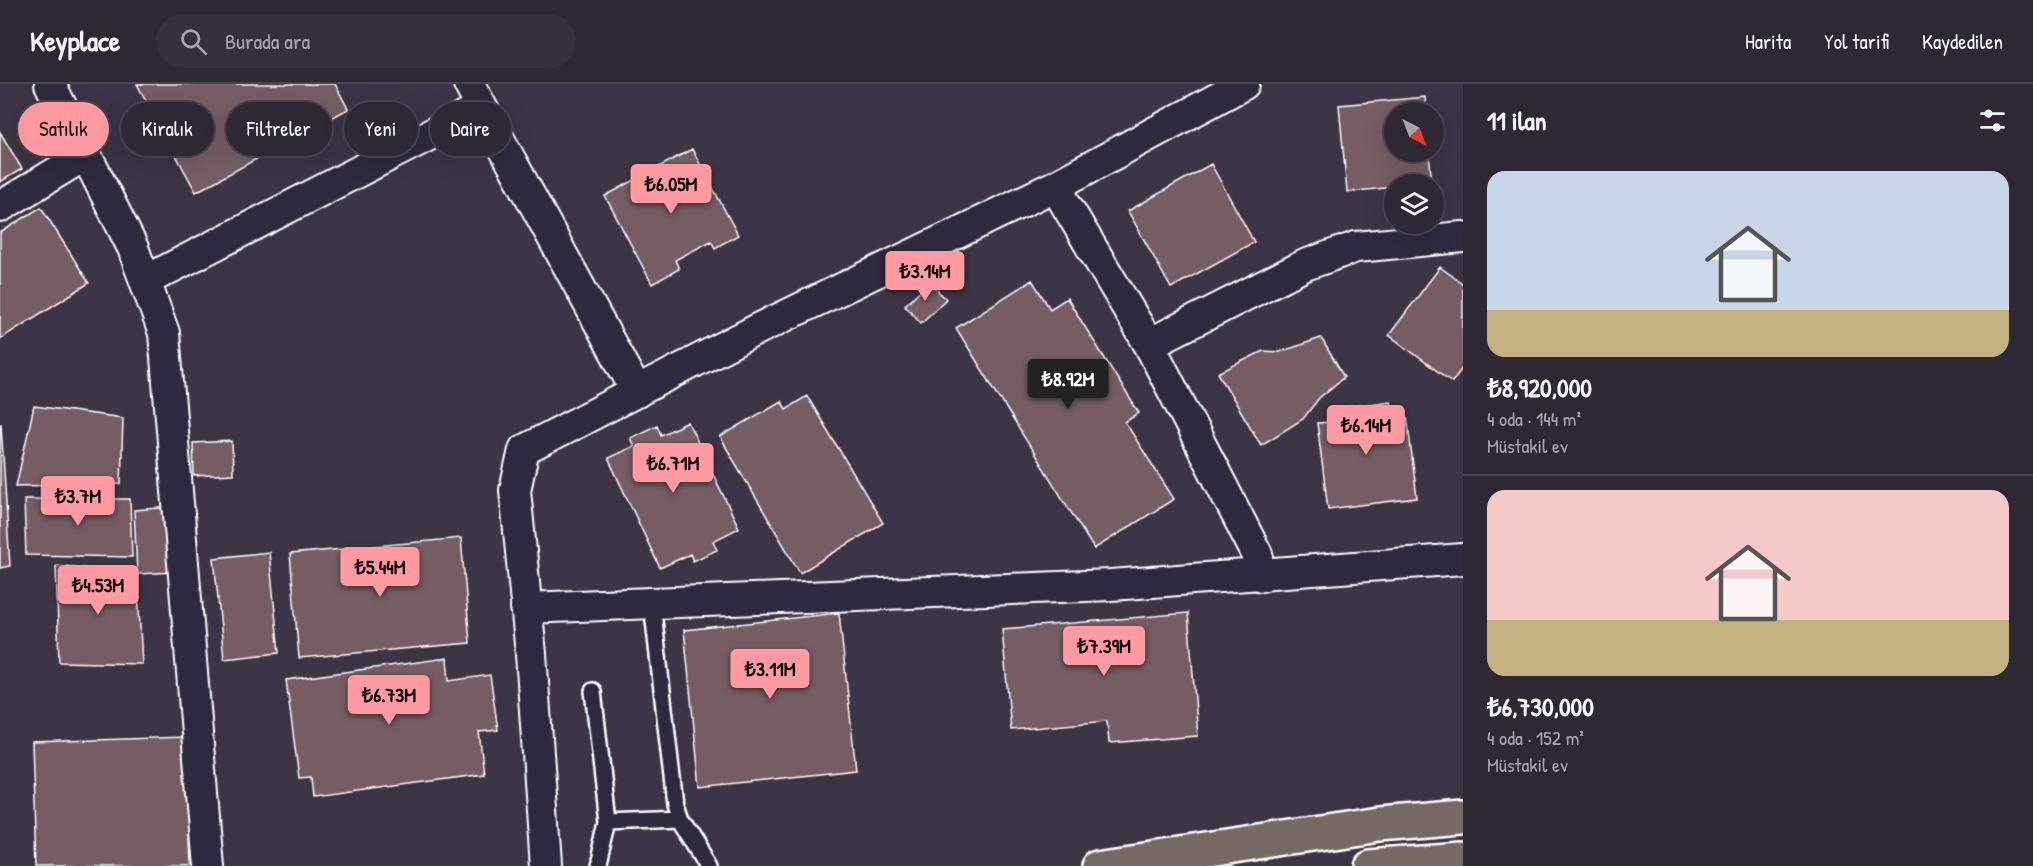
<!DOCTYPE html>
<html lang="tr">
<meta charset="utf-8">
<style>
:root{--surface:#2e2734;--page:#362f3c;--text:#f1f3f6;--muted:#a7a5ac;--line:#49444f;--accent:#ff9aa2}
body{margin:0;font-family:"Patrick Hand",sans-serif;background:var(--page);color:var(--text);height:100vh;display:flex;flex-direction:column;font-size:22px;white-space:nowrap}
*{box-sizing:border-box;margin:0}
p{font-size:20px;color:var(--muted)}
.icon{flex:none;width:33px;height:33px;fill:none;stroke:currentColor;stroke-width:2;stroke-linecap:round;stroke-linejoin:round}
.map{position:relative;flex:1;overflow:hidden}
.sheet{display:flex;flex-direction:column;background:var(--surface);width:570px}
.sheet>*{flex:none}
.guide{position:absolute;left:18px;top:18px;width:570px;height:54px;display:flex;gap:12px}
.needle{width:39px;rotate:138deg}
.fabs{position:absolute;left:1384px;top:18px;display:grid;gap:12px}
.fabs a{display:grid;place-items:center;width:60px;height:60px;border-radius:50%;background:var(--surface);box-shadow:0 6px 24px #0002,0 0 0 2px var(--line);font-size:30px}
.price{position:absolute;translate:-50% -51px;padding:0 14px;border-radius:6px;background:var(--accent);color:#111;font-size:20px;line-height:39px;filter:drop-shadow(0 2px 3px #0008)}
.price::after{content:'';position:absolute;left:50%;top:36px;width:18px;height:14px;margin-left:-9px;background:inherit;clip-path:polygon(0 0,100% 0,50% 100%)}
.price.on{background:#222;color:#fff}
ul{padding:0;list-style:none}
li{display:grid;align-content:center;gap:12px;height:318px;padding:0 24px}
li+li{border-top:2px solid var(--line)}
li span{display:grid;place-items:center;height:186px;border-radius:18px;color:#555}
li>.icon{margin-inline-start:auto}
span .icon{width:108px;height:108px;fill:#fffc;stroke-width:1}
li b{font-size:26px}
h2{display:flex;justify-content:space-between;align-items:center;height:72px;padding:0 24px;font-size:26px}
.pill{padding:0 21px;border-radius:27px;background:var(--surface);box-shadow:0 6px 24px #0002,0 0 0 2px var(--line);font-size:21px;line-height:54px}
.pill.on{background:var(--accent);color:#111}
header{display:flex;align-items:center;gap:36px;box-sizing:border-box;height:84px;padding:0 30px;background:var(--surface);border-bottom:2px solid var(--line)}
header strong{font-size:28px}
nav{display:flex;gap:33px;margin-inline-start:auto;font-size:21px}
.search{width:420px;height:54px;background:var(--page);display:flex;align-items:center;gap:15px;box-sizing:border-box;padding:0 21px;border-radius:33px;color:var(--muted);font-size:22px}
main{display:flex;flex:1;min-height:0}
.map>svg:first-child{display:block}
.building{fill:#745d64;stroke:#fff;stroke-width:1.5}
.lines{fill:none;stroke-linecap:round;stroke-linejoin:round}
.service-casing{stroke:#fff;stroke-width:20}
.minor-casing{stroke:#fff;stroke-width:34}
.trunk-casing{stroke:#fff;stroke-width:38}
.service{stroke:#2f2a3d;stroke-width:15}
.minor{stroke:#2f2a3d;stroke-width:30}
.trunk{stroke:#766964;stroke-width:33}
</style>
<header>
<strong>Keyplace</strong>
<div class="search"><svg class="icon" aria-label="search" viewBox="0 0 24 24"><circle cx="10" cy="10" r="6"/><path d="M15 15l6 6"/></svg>Burada ara</div>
<nav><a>Harita</a><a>Yol tarifi</a><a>Kaydedilen</a></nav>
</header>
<main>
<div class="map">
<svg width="1463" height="782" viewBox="0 0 1463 782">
<rect width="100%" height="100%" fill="#3d3445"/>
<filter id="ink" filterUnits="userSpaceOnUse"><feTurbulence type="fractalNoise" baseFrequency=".0167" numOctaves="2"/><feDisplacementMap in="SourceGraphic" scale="12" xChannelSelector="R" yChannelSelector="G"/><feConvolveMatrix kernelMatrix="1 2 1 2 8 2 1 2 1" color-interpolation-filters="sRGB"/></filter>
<g filter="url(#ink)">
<path class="building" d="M137,0H335L348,25L196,108Z
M1425,13L1426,28H1395V68H1429L1432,100H1395V103L1347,108L1339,21Z
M0,48L22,85L0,98Z
M692,65L738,151L715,164L711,157L675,176L679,185L652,200L605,112Z
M1211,80L1254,158L1171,204L1128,127Z
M41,123L89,199L0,255V149Z
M1440,183L1463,200V283L1452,298L1389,251Z
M1032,196L1050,225L1067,214L1139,329L1125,338L1174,415L1094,465L956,244Z
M929,198L946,215L921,239L905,221Z
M1321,254L1344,293L1319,314L1303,335L1261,361L1218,289L1263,267L1280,268Z
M807,312L883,439L800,489L720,353L781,317L786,325Z
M1391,317L1393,334L1407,332L1417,414L1328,425L1317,339L1332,338L1331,325Z
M34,322L123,334L121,400L16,402Z
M688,338L739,444L713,457L717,466L693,477L690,470L660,484L608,374L634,362L630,354L657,341L661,351Z
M1,340L10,482L0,484V341Z
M232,357L233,390L194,392L193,359Z
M24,415H130L132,473L26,471Z
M173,423L176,488L137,490L134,426Z
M461,454L470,559L299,574L290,470Z
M269,468L279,569L224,575L214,474Z
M56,481L137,490L142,580L59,578Z
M839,529L856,686L700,703L684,546Z
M1188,529L1198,652L1109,659L1107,637L1011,646L1002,545Z
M447,574L449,597L490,591L498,646L479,648L484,690L313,713L311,693L299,694L286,596Z
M186,653L190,782H36L32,658Z"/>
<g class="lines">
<defs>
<path id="service" d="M652,519L675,720L680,735L709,782
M593,607L608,738
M598,782L608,738L680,735"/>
<path id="minor" d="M50,0L133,164L164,249L208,782
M469,0L637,308
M1055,102L1149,260L1257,470L1262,492
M0,123L85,71
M145,197L482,24
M1149,260L1305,181L1356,163L1463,153
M526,524L1111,501L1463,475
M546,782L531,570L515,406L524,366L756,246L1055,102L1244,0"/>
<path id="trunk" d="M1100,782L1380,740L1463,733
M1368,782L1463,775"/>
</defs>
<use href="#service" class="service-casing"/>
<use href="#minor" class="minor-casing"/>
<use href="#trunk" class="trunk-casing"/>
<use href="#service" class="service"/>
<use href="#minor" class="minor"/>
<use href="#trunk" class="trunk"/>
</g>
</g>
</svg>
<div class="fabs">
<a><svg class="needle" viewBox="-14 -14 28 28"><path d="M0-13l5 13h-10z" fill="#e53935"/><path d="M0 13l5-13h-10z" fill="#a7a5ac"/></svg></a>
<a><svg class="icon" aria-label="layers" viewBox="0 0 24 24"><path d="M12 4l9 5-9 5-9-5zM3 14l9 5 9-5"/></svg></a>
</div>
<b class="price" style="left:671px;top:131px">₺6.05M</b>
<b class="price" style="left:925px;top:218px">₺3.14M</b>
<b class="price on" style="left:1068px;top:326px">₺8.92M</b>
<b class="price" style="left:1366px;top:372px">₺6.14M</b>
<b class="price" style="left:673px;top:410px">₺6.71M</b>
<b class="price" style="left:78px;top:443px">₺3.7M</b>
<b class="price" style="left:380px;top:514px">₺5.44M</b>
<b class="price" style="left:98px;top:532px">₺4.53M</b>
<b class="price" style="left:1104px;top:593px">₺7.39M</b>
<b class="price" style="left:770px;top:616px">₺3.11M</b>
<b class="price" style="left:389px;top:642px">₺6.73M</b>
<div class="guide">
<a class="pill on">Satılık</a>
<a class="pill">Kiralık</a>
<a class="pill">Filtreler</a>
<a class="pill">Yeni</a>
<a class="pill">Daire</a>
</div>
</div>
<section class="sheet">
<h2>11 ilan<svg class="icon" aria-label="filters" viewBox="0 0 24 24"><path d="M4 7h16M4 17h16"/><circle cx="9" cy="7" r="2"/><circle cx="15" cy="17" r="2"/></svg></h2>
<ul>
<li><span style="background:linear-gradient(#c9d6e8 75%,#c2b280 0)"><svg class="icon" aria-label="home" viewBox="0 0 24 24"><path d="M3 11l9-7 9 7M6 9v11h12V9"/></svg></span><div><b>₺8,920,000</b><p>4 oda · 144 m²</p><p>Müstakil ev</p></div></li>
<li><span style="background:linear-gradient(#f6c9c9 70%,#c2b280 0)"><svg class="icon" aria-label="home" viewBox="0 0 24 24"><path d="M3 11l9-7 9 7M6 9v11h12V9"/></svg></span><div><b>₺6,730,000</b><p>4 oda · 152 m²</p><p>Müstakil ev</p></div></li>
</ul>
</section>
</main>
